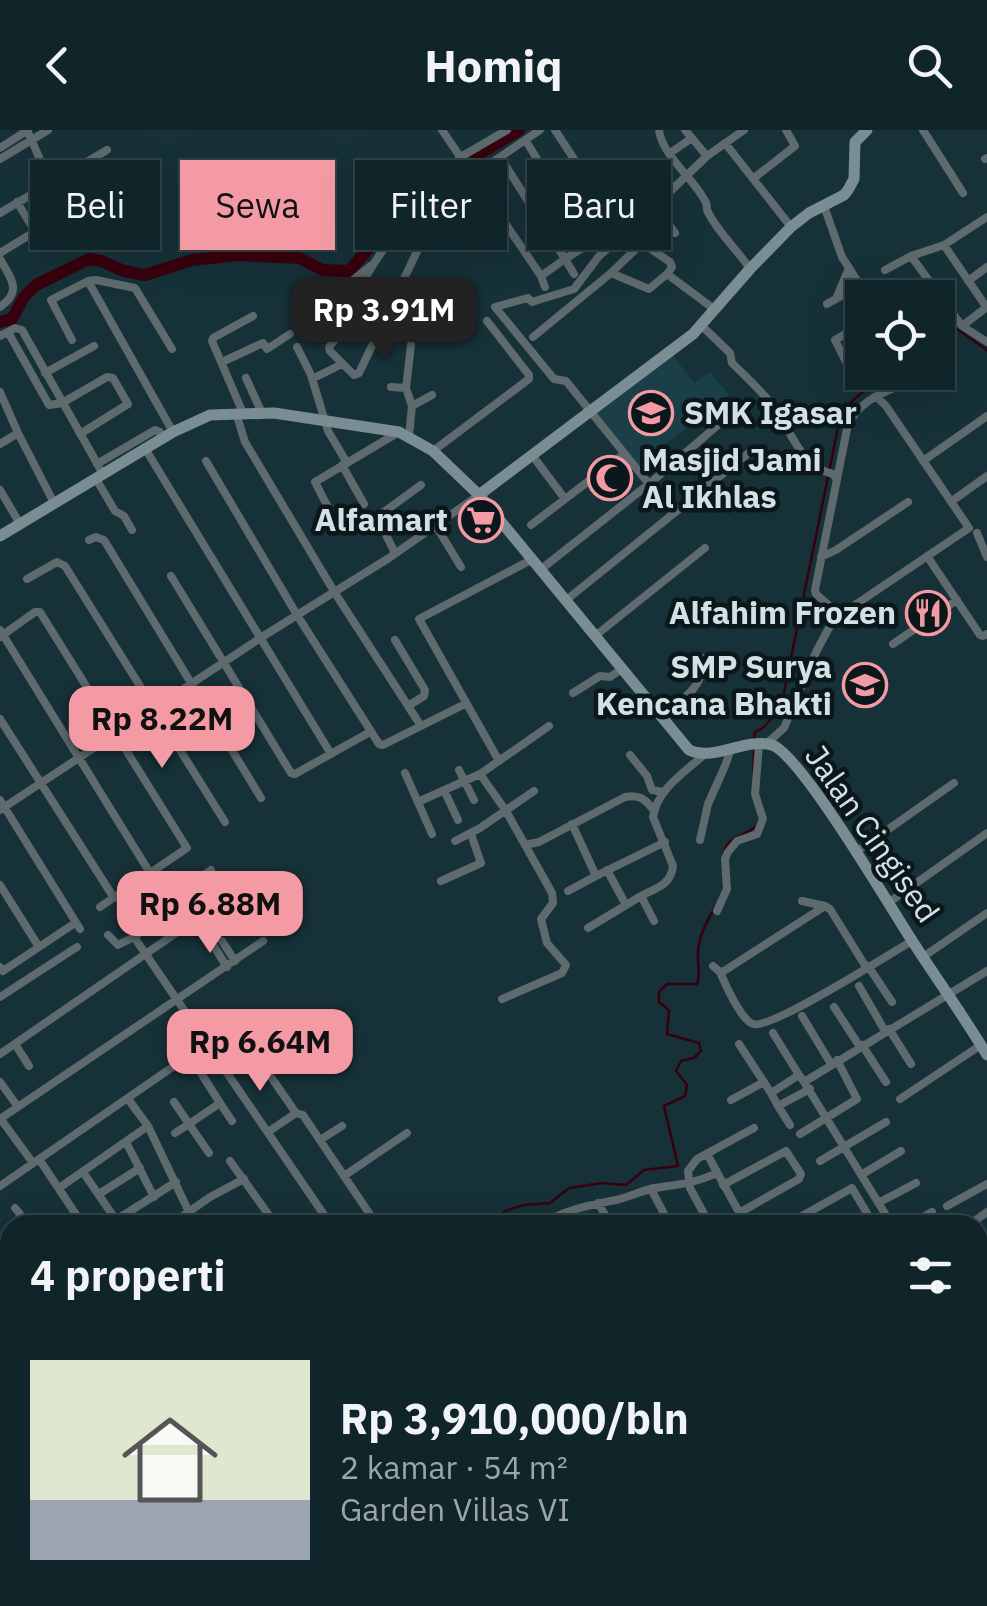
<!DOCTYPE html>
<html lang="id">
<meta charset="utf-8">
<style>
:root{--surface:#10252a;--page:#192d32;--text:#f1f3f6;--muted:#9ca5a8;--line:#304247;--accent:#f49aa4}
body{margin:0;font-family:"IBM Plex Sans",sans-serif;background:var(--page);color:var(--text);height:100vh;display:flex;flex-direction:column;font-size:38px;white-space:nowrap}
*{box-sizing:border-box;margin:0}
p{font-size:32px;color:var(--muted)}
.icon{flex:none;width:55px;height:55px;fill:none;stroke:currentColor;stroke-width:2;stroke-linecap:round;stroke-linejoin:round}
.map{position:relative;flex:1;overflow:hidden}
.sheet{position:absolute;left:0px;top:1085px;width:988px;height:392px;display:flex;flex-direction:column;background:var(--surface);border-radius:30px 30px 0 0;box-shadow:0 10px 40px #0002,0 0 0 2px var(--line)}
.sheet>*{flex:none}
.hud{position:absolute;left:30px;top:30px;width:928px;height:90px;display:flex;gap:20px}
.controls{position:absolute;left:845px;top:150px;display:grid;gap:20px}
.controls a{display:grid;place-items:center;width:110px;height:110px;border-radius:0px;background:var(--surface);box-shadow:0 10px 40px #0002,0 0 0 2px var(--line);font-size:50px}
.price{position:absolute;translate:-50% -85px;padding:0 22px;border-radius:20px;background:var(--accent);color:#111;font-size:32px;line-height:65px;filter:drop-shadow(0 2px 5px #0008)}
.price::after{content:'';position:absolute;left:50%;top:60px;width:30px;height:22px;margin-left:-15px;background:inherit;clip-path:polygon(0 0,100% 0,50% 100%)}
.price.current{background:#222;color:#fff}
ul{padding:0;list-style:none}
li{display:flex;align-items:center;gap:30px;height:250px;padding:0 30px}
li+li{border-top:2px solid var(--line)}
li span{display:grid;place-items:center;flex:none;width:280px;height:200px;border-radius:0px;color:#555}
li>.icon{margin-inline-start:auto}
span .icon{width:120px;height:120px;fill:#fffc;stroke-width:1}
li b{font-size:42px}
h2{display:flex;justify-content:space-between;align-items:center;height:120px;padding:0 30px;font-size:42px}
.chip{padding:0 35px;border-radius:0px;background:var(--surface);box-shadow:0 10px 40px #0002,0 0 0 2px var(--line);font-size:35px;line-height:90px}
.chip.current{background:var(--accent);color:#111}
header{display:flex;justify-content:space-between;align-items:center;height:130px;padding:0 30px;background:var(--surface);font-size:45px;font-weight:800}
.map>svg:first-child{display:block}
.built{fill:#1a3f48}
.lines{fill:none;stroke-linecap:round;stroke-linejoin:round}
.stream{stroke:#38000e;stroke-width:2.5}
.river{stroke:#38000e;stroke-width:12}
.street{stroke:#5e6a6e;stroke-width:8}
.secondary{stroke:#798d92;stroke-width:11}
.labels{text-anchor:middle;stroke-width:9;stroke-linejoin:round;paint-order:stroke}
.poi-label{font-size:32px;font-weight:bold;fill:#d1e1e5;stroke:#0b171a;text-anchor:end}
.street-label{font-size:32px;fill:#d1e1e5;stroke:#0b171a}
</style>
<header><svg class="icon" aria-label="back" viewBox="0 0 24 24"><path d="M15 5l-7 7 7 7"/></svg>Homiq<svg class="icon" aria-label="search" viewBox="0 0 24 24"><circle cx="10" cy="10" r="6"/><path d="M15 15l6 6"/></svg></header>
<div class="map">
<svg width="987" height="1476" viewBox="0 0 987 1476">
<rect width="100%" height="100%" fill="#163138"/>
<path class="built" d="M672,224L694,253L710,242L729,265L635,338L595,288L598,285L595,281Z"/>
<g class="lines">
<path class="stream" d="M938,210L945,200L954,197L987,220
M754,608L755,602L764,597L781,577L840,288C855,260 875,255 904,242
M753,648L754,621
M724,725C725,706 745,707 756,696
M494,1095L505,1081L524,1075L550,1073L569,1058L602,1053L626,1055L644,1040L678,1036L664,976L685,966L687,955L676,941L681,931L694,928L701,921L699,913L667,904L669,880L659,872V862L667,854H697C701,843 697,833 698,822C699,805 707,790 716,776
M0,1456L10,1450"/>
<path class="river" d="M0,192L12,189L24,167L36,155L89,129L101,131L124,141L145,145L192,130L239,125L299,128L323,140L349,141L418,61L519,0"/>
<path class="street" d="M442,0L541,146L545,157
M555,0L614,90V98L589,114
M659,0C662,26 696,50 706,73C707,75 707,78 707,80C717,102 737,119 750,139
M685,0L707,26
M923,0L963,63
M725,13L791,97
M0,18L28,0
M670,23L692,8
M500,27L565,129L589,114L526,11
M459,28L507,0
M0,29L48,0
M985,29L987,28
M625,33L675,103
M754,48L795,16L786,0
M444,65L462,94
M17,72L34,100
M655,76L707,26L744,0
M824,76L842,127L868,168
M0,83L107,20
M481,102L503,89
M944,115L987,178
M0,123L67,82L50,52L27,0
M911,126L962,196L987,212
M0,129C11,149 23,161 0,177
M885,140L911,126L944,115L987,87
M611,143L642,113L670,132L672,137L667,144
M541,146L565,129L574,144
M88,151L96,150L135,158L172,219
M968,151L987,137
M836,169L849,138
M354,170L344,157L372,135
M827,174L860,155
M362,188L339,205L329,217L330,221L354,245L359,243L444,65
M862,194L835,210L848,236L854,239L862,235
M701,195L730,223L732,233C747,248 764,263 776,280C792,304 802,337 833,344L837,349
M962,196L987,177
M378,201C368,193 354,184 354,170C373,129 403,86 444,65L540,0
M8,202L49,275L62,273L107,247L113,248L128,274L80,304
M0,206L15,198L22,200L103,344
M533,207L611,143L649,159L667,144L714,179
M72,210L51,170L88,151L173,302
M297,217L311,245L328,301L347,333
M222,232L263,213L267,219L290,204
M45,243L94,216
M318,246L342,234
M246,248L262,283
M391,257L406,258L412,276L409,306
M406,258L411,215
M0,262L18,303
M878,268L886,276L969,398
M412,276L432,265
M236,283L245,312L335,463L421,596
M243,283L212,211L213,208L253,186
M0,314L18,303L54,373
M146,320L331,624
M433,321L529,249V245L487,191
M532,325L565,369
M206,331L297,485L379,614L383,615L465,574
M923,331L987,286
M97,334L155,300L160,302L163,309
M342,335L364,374
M96,349L115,381L124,386L132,400
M649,354L566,251L554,249L495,177L528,168L532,172L574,159L599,126L656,79
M0,360L20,394
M952,371L987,346
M334,389L315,352L399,302
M531,395L624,324
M436,396L461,437
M977,403L987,427
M89,410L96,407L104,410L261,668
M395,423L377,387L421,355
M927,426L980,505L983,506L987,504
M821,427L836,420L908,372
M540,440L649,354L745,272
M171,446L291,643L295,644L370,602
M27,449L57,432L65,436L225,692
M565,471L750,322
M841,486L816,464L815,460L847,299C857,269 886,262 912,250
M0,500L150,743L197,798L203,797L237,772
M595,506L705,418
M0,507L35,482H40L187,718L100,777
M395,510L425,560L424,566L408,576
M893,514L957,470
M573,563L600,546L610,547L622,539
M660,587C683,568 703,560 704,528
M0,589L114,768
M766,614L784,598L816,522L830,496L849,479L969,398
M630,625L647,646L652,660L663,662
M499,631L419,489L531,430
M459,640L474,670
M405,643L432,704
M480,644L506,681L552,763L553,773L541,789L547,813L566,835L562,843L502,869
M444,660L458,690
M0,670L80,799
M418,672L480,644L549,596
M0,680L265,505L389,428L479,365
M572,694L596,746L665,712
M700,710L708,674L725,636L731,619
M455,711L480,698L534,661
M525,715L539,712L625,667C639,664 646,669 654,681
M856,722L954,653
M607,740L626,775
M441,751L481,733L471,704
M0,755L39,817
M568,761L596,746
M172,767L211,740
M802,771L825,776L830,779L866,837
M888,773L987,703
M717,781L727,759L725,729L728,722L737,711L757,704L763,689L755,664L759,615
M654,791L641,766C656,758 671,755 673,736L653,687C658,658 685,642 705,624
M588,798L641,766
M108,805L118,815L134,807L331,1095
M134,807L146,798L136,781
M222,811L235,831
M213,815L227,837
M923,827L987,783
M713,836L720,842L724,841L825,776
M868,836L892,872
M0,837L3,841L75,793
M720,842C725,854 741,890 753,894C771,900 889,824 912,811
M859,856L885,901
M0,867L77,817
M834,877L860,917
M802,886L831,934
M889,899L911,934
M773,903L799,945
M15,914L29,936
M739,914L771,963L799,945L804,952L987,841
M862,915L886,952
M0,924L192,792
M255,924L296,983
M190,926L220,973L189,994L209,1023
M0,952L18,977
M804,952L892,1095
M771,963L778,976L810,959
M128,969L148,996L189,1082
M900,969L981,915
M731,970L764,952
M174,972L189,994L175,1003
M220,973L232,991
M778,976L790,995
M0,988L33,1033
M0,989L263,811
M268,1002L296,983L303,985L377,1095
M800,1004L857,969L837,930
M320,1010L342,996
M126,1012L154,1067
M707,1024L746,1095
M39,1029L83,1095
M230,1031L276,1095
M820,1031L886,992
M83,1042L116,1090
M861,1045L901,1021
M344,1046L407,1003
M723,1055L786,1021L801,1044L799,1049L739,1083
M0,1056L206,914
M59,1058L148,996
M651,1059L670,1095
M99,1064L140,1038
M598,1073L611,1095
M878,1073L916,1053
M947,1076L987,1054
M15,1078L29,1095
M36,1095L47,1087
M108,1095L176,1052
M170,1095L210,1067L244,1049
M257,1095L271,1087
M540,1095C567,1079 586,1076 616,1070C629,1067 641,1061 654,1058C676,1055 696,1053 717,1043
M710,1095L690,1058L688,1041L697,1029L754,998
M786,1095L852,1058L874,1095
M909,1095L932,1082
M969,1095L987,1082
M978,1111L987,1127
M0,1158L10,1149
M0,1208L10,1199
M0,1215L10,1225
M978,1222L987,1216
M0,1252L5,1257H10
M978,1260L987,1277
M978,1271L987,1288
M0,1295L10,1310
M0,1339L10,1354
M978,1345L987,1339
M978,1346L987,1363
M0,1407L10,1422
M978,1421L987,1438
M0,1444L10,1439
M46,1468L51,1476
M142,1468L148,1476
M195,1468L200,1476
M286,1468L291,1476
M733,1468L738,1476
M771,1468L776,1476
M927,1468L932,1476
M961,1468L966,1476
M0,1470L10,1464
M90,1476L104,1468
M240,1476L255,1468
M330,1476L350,1468
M431,1476L451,1468
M523,1476L524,1468
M583,1476L584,1468
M605,1476L606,1468
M651,1476V1468
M686,1476L687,1468
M723,1476L724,1468
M812,1476L827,1468
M871,1476L885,1468"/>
<path class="secondary" d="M479,365L693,204L750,139L791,97L809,83L844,65L848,60L854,49L855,12L867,0
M0,406L173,302L210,285L274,283L399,302L433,321L479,365L689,620C715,632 745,607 772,615C801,625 889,775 911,809C936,848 963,885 987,925"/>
</g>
<defs>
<symbol id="school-ring" viewBox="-11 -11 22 22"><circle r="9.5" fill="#0b171a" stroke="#f49aa4" stroke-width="1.5"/><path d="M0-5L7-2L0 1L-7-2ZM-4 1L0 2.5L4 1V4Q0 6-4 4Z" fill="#f49aa4"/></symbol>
<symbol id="mosque-ring" viewBox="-11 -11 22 22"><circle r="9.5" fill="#0b171a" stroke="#f49aa4" stroke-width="1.5"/><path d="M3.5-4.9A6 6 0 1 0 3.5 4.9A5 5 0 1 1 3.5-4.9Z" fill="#f49aa4"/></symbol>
<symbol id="supermarket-ring" viewBox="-11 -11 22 22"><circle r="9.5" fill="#0b171a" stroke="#f49aa4" stroke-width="1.5"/><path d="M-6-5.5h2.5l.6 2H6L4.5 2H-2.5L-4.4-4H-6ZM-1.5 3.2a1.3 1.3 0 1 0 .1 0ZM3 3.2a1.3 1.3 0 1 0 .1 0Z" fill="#f49aa4"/></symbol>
<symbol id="restaurant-ring" viewBox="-11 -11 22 22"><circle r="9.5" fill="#0b171a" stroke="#f49aa4" stroke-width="1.5"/><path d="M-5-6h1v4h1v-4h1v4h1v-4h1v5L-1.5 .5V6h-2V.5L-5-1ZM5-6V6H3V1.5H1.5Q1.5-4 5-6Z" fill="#f49aa4"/></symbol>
</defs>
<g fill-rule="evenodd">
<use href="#school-ring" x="626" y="258" width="50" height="50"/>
<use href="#mosque-ring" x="585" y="323" width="50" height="50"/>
<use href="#supermarket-ring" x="456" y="365" width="50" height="50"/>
<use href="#restaurant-ring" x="903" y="458" width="50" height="50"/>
<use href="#school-ring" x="840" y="530" width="50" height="50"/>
</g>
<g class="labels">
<g class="poi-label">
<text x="684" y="294" text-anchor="start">SMK Igasar</text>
<text x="642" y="341" text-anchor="start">Masjid Jami<tspan x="642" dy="37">Al Ikhlas</tspan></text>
<text x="448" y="401">Alfamart</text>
<text x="896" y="494">Alfahim Frozen</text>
<text x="832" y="548">SMP Surya<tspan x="832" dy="37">Kencana Bhakti</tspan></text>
</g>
<g class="street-label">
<text transform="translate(872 704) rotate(55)" y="11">Jalan Cingised</text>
</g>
</g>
</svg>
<div class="controls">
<a><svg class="icon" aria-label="locate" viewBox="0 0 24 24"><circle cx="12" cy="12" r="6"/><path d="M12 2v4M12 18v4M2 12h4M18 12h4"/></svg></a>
</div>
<b class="price current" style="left:384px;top:232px">Rp 3.91M</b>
<b class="price" style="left:162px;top:641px">Rp 8.22M</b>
<b class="price" style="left:210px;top:826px">Rp 6.88M</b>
<b class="price" style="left:260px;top:964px">Rp 6.64M</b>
<div class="hud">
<a class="chip">Beli</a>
<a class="chip current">Sewa</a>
<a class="chip">Filter</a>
<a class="chip">Baru</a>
</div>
<section class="sheet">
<h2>4 properti<svg class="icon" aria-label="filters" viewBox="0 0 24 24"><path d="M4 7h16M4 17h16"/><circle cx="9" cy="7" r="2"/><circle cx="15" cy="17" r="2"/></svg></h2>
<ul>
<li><span style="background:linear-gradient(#dfe7d0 70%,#9aa5b1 0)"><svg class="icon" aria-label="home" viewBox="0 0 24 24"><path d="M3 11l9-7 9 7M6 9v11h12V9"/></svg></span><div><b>Rp 3,910,000/bln</b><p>2 kamar · 54 m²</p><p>Garden Villas VI</p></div></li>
</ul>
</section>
</div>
